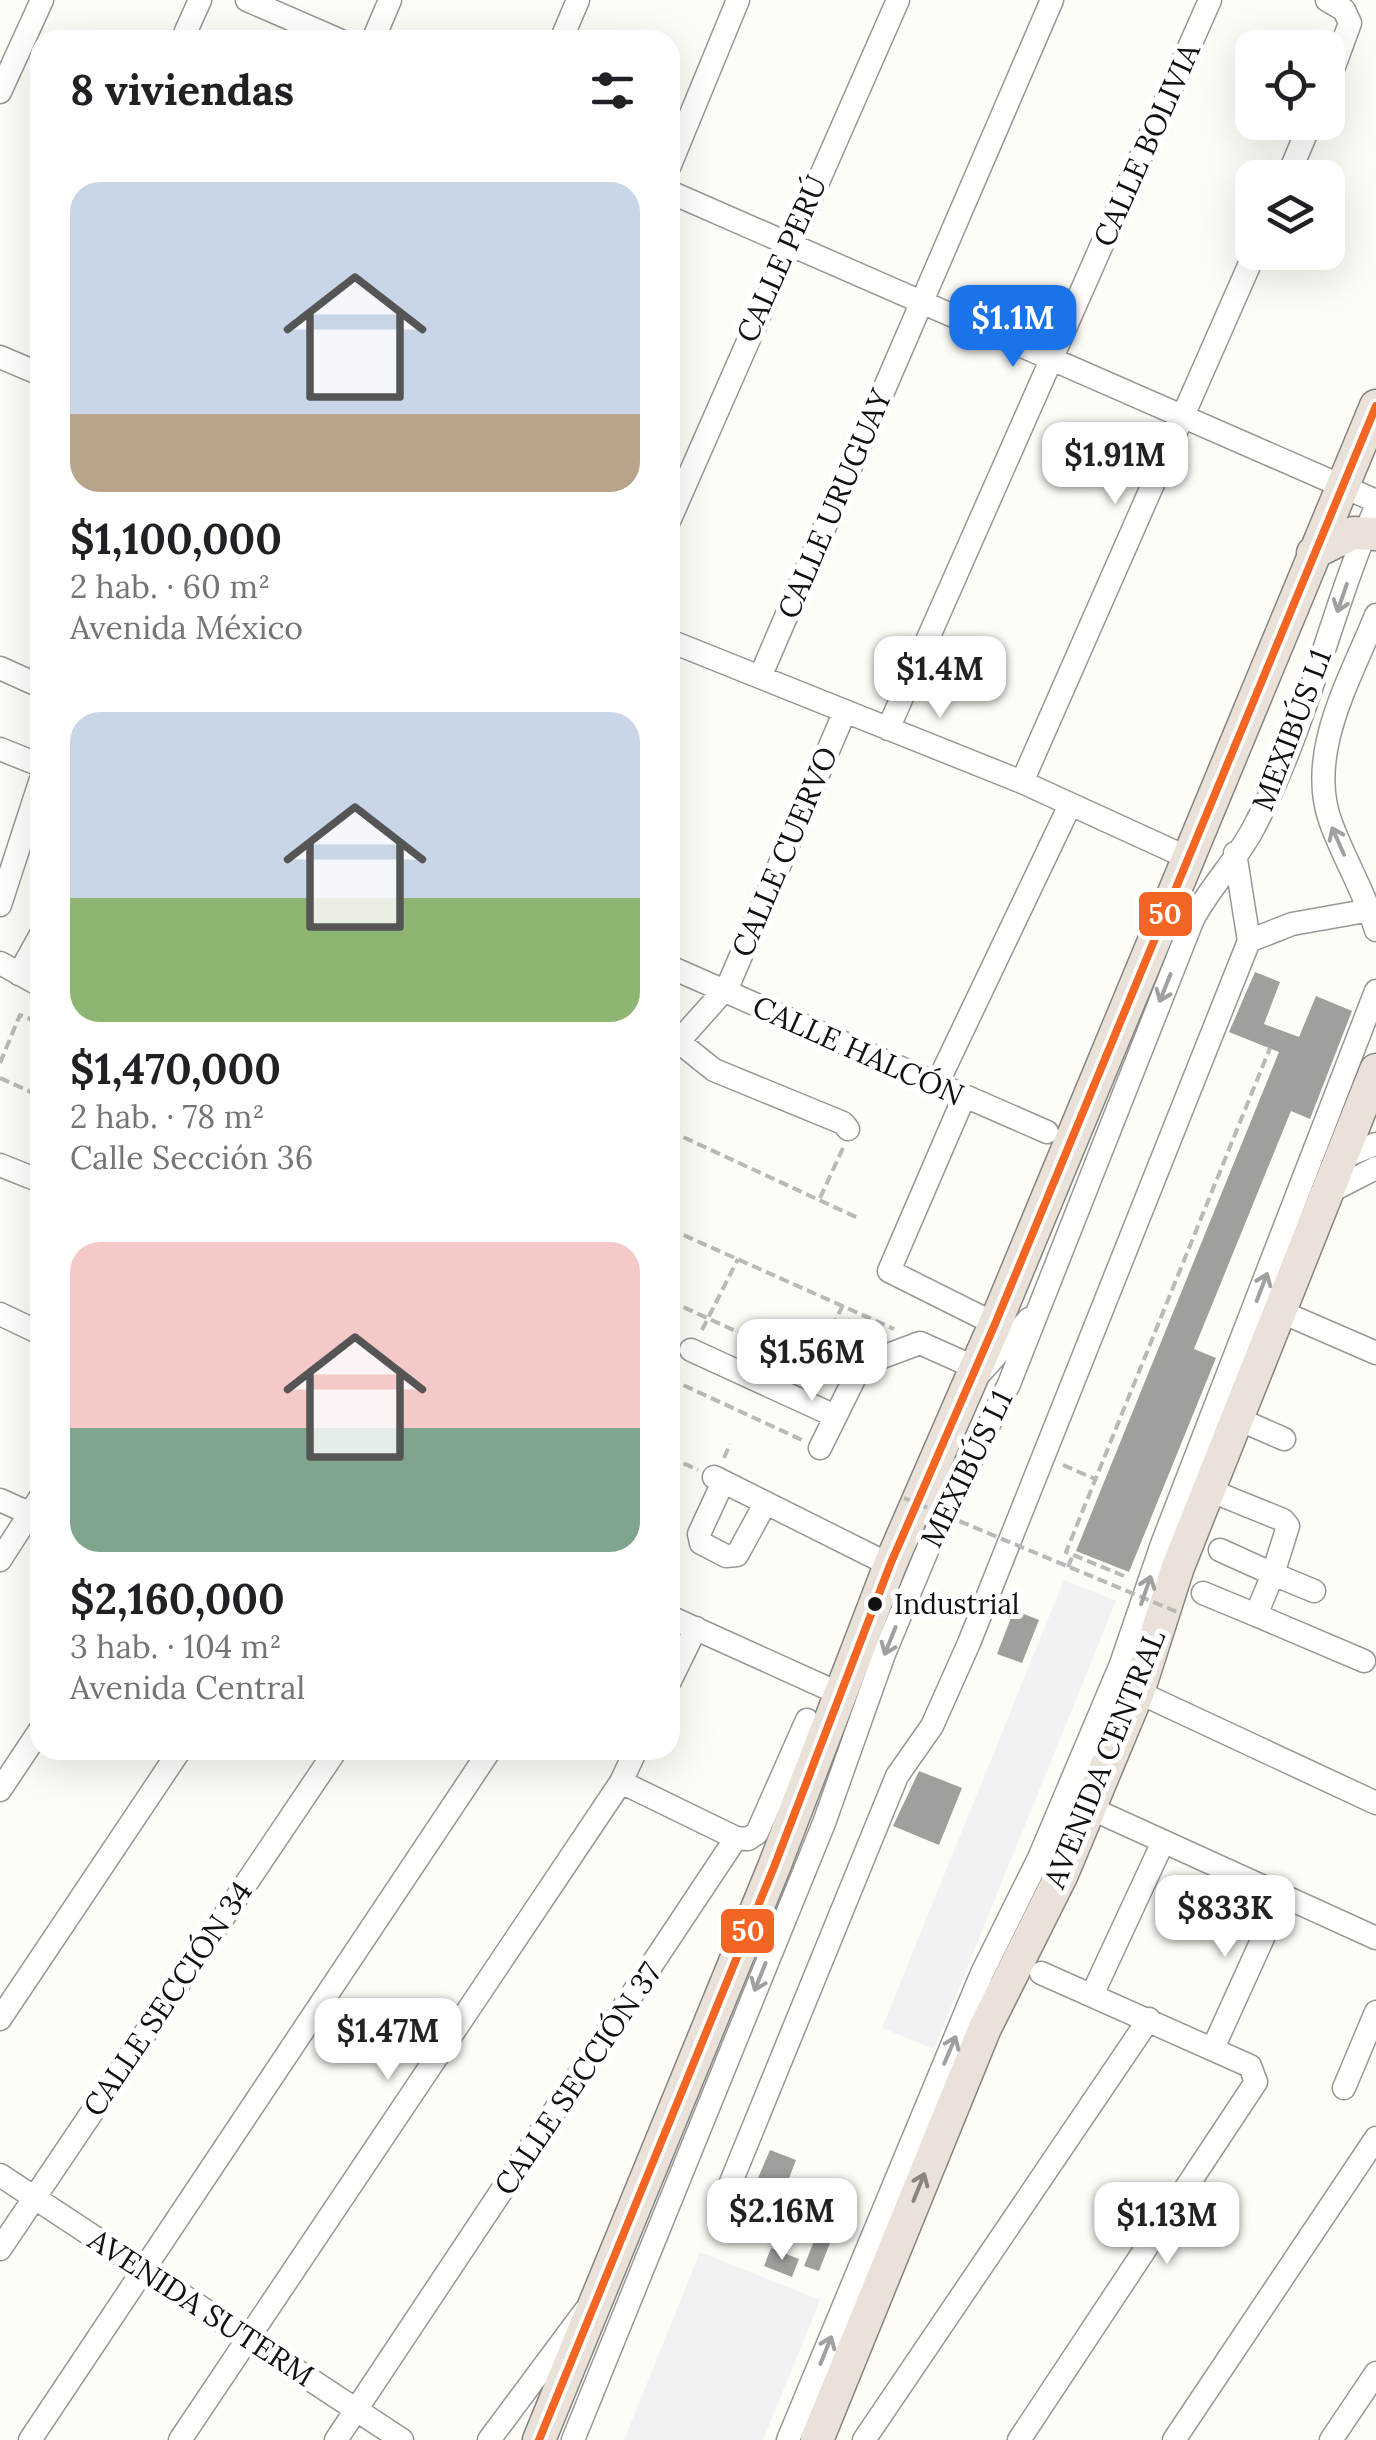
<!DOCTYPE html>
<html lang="es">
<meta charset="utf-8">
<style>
:root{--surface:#fff;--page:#f2f2f2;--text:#202124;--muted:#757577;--accent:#1a73e8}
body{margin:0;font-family:Lora,serif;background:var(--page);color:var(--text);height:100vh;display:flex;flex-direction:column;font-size:38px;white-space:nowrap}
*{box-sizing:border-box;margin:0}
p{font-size:32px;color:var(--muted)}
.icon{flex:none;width:55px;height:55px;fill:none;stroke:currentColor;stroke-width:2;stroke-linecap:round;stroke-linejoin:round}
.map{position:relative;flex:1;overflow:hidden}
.sheet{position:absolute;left:30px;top:30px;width:650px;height:1730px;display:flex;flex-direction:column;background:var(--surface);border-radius:30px;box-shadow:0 10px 40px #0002}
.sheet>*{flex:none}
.controls{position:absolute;left:1235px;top:30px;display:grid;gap:20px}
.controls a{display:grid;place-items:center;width:110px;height:110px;border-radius:20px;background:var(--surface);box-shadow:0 10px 40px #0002;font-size:50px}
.price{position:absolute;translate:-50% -85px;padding:0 22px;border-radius:20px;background:#fff;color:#222;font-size:32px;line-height:65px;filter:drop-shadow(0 2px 5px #0008)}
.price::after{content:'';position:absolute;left:50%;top:60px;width:30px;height:22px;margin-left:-15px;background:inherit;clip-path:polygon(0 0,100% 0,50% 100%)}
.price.on{background:var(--accent);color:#fff}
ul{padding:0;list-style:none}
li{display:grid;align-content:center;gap:20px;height:530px;padding:0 40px}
li span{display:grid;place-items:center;height:310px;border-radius:30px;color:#555}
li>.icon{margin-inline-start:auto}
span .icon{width:180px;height:180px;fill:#fffc;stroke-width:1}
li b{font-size:42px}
h2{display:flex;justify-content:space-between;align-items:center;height:120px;padding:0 40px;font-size:42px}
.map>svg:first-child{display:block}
.industrial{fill:#f5f0f3}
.building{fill:#a19f9c}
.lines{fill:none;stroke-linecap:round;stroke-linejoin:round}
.minor-casing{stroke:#979795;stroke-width:25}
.highway-casing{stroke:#858482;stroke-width:35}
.path{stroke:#b9b9b8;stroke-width:4;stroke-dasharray:10 5;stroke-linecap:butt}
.minor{stroke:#fffffe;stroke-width:22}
.highway{stroke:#eae1d8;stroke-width:32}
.path-bridge{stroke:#b9b9b8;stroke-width:4;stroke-dasharray:10 5;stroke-linecap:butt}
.bus-1-casing{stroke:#fff;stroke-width:15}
.bus-1{stroke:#f26522;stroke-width:8}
.oneway{stroke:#a0a09f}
.oneway2{stroke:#88837e}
.bus-dot{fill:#111;stroke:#fff;stroke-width:4}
.labels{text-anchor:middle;stroke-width:10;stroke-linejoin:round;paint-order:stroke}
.bus-label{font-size:28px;fill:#111;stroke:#fff;text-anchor:start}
.street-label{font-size:30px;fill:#111;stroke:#fff}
.line-badge{stroke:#fff;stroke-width:4}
.badge-label{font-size:28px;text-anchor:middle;font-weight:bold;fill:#fff}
</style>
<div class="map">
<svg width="1376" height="2440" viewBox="0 0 1376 2440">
<rect width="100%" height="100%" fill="#fdfcf7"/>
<path class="industrial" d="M1064,1580L1116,1601L934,2049L882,2028Z
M700,2252L820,2300L763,2440H624Z"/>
<path class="building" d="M1255,972L1280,982L1264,1024L1299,1037L1316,996L1352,1011L1310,1119L1291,1111L1194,1349L1216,1358L1129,1572L1076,1551L1279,1052L1229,1032Z
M1014,1610L1039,1620L1022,1663L997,1654Z
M919,1771L962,1788L939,1845L893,1826Z
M770,2150L796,2160L785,2189L758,2178Z
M823,2219L837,2225L819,2271L804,2266Z
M771,2248L799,2259L792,2277L764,2266Z"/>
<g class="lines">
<defs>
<path id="minor" d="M247,0L339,40
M1327,0L1344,10L1350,23L1328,83
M182,40L200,0
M373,40L390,0
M561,40L578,0
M0,92L42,0
M670,165L738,0
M1287,178L1311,122
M670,192L1376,501
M0,357L40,374
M670,519L898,0
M1376,615C1351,678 1305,754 1331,823C1344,859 1365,893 1376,930
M670,641L1022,782L1186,857
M0,668L40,686
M760,677L1052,0
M888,729L1210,0
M0,749L40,765
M1022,782L1255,252
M1235,853L1249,941L1292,924L1376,909
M0,905L40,782
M0,963L40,985
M670,967L1047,1132
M19,974L40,936
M679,1042L714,1070L843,1123L848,1129
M670,1051L728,986L845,711
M936,1086L1070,805
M964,1097L889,1271L995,1324
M1343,1157L1376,1144
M0,1165L40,1181
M1329,1192L1376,1168
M1277,1310L1376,1353
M0,1314L40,1333
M691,1350L835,1416
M980,1373L1029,1319
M1236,1418L1284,1439
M820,1448L861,1365L920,1343L976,1368
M714,1477L890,1565
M723,1482L699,1534L701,1543L726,1556L737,1555L765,1504
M1209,1490L1283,1520L1288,1526L1273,1574L1220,1550
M0,1500L31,1514
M0,1560L40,1498
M1203,1593L1256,1615L1273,1574L1314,1591
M1256,1615L1364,1661
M670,1617L838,1693
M670,1681L696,1628
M1138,1692L1376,1803
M621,1782L736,1838
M0,1790L40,1730
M1090,1808L1376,1938
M1092,1995L1163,1842
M0,2019L180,1750
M1214,2046L1282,1896
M1344,2088L1376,2012
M0,2175L402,2440
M777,2228L733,2209L729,2187L897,1776L932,1726L969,1643L1249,941
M0,2249L336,1750
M30,2440L490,1750
M180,2440L621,1782L636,1750
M336,2440L736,1838L748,1839L757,1833L807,1720
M489,2440L585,2311
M573,2440L824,1823L884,1654L929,1546L1009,1384L1193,919C1210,887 1236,861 1253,829C1307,728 1330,612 1376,507
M788,2440L982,1973L1039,1858L1121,1664L1162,1544L1376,991
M864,2440L1149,2019
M1019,2440L1256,2082L1250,2066L1041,1973
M1174,2440L1376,2138
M1331,2440L1376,2373"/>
<path id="highway" d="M1313,553L1353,533L1376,534
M539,2440L774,1867L890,1565L995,1324L1376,406
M817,2440L985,2028L1062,1874L1138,1692L1178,1567L1376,1070"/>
</defs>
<use href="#minor" class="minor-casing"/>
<use href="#highway" class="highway-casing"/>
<path class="path" d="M0,1063L20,1015L40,1023
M0,1078L40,1096
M670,1131L858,1218
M820,1198L843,1148
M670,1229L894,1329
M670,1301L834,1376
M702,1330L738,1259
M812,1368L843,1305
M670,1379L802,1440
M670,1457L698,1470
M724,1458L730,1444
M1063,1465L1095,1479
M1068,1567L1073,1555
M1124,1576L1066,1552L1270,1048"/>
<use href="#minor" class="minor"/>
<use href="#highway" class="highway"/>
<path class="path-bridge" d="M904,1498L1182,1614"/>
<defs>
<path id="bus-1" d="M539,2440L774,1867L890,1565L995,1324L1376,406"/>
</defs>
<use href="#bus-1" class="bus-1-casing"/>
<use href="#bus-1" class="bus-1"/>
</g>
<defs><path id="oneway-shaft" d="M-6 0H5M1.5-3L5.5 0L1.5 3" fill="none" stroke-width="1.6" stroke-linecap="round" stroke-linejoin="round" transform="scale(2.5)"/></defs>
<g class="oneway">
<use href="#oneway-shaft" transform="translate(1342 598) rotate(109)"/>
<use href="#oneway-shaft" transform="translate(1338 841) rotate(-114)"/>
<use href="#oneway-shaft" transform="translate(1165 988) rotate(112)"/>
<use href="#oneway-shaft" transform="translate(1262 1287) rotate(-69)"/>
<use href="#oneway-shaft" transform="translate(1146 1590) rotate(-71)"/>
<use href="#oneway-shaft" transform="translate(890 1641) rotate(112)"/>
<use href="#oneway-shaft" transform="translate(760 1977) rotate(112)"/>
<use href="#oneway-shaft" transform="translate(950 2050) rotate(-67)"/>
<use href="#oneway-shaft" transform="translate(826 2350) rotate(-68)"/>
</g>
<use class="oneway2" href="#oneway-shaft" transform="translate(919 2187) rotate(-68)"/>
<circle class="bus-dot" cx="875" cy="1604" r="9"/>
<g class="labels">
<g class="bus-label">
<text x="894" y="1614">Industrial</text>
</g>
<g class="street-label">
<text transform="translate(1147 145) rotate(-66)" y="10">CALLE BOLIVIA</text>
<text transform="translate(782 259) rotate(-66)" y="10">CALLE PERÚ</text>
<text transform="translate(835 504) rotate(-67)" y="10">CALLE URUGUAY</text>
<text transform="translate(1292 730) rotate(-69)" y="10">MEXIBÚS L1</text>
<text transform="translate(785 852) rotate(-67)" y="10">CALLE CUERVO</text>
<text transform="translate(858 1051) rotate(24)" y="10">CALLE HALCÓN</text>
<text transform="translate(967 1469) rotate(-64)" y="10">MEXIBÚS L1</text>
<text transform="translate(1105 1759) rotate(-68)" y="10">AVENIDA CENTRAL</text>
<text transform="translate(168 1999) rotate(-56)" y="10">CALLE SECCIÓN 34</text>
<text transform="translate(578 2079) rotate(-56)" y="10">CALLE SECCIÓN 37</text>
<text transform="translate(201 2308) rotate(33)" y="10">AVENIDA SUTERM</text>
</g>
</g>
<g class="line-badge">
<rect x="1137" y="890" width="57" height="48" rx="10" fill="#f26522"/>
<rect x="719" y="1907" width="57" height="48" rx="10" fill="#f26522"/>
</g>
<g class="badge-label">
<text x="1165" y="924">50</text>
<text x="748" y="1941">50</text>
</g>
</svg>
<div class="controls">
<a><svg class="icon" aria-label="locate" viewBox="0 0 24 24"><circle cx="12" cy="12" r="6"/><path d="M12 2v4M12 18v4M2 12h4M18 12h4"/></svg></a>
<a><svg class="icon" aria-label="layers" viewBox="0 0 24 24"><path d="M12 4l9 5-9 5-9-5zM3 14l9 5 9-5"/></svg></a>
</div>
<b class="price on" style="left:1013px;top:370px">$1.1M</b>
<b class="price" style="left:1115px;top:507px">$1.91M</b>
<b class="price" style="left:940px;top:721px">$1.4M</b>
<b class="price" style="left:812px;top:1404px">$1.56M</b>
<b class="price" style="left:1225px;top:1960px">$833K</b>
<b class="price" style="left:388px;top:2083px">$1.47M</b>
<b class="price" style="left:782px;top:2263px">$2.16M</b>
<b class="price" style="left:1167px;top:2267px">$1.13M</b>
<section class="sheet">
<h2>8 viviendas<svg class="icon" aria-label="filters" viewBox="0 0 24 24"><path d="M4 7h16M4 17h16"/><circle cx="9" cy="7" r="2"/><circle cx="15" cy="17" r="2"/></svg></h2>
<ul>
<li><span style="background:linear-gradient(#c9d6e8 75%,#b9a48a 0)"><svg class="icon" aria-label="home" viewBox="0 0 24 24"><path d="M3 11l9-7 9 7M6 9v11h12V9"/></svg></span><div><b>$1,100,000</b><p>2 hab. · 60 m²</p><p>Avenida México</p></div></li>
<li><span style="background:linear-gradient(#c9d6e8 60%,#8fb573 0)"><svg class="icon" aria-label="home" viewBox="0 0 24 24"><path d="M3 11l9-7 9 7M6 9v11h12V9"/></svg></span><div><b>$1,470,000</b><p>2 hab. · 78 m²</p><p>Calle Sección 36</p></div></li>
<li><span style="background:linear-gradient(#f6c9c9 60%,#7fa58c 0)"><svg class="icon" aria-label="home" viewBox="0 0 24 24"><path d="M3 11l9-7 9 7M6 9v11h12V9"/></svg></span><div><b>$2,160,000</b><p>3 hab. · 104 m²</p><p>Avenida Central</p></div></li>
</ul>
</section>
</div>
